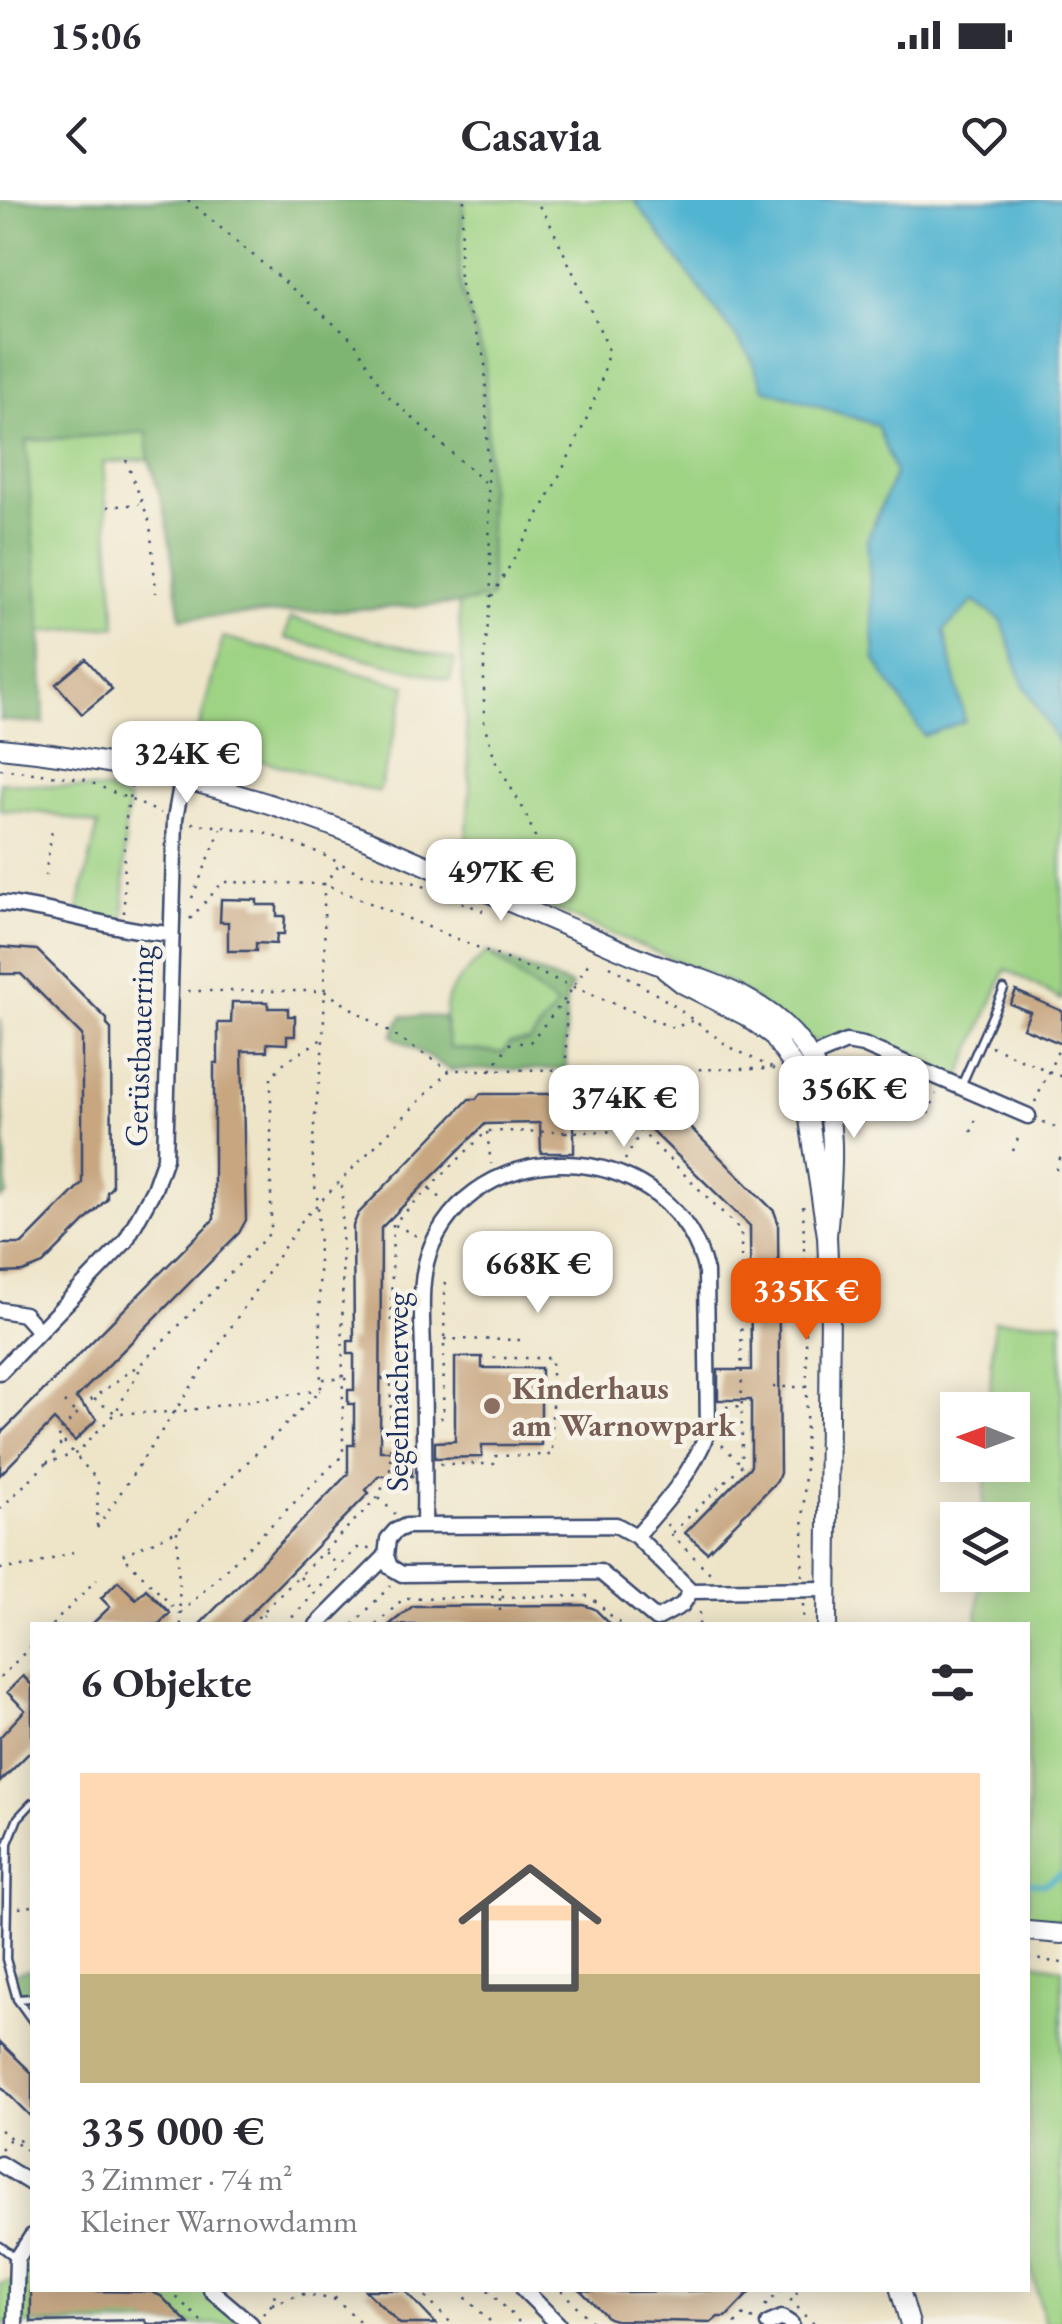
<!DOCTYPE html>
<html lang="de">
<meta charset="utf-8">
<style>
:root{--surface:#fff;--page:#f2f2f3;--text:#2b2b33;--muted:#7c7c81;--line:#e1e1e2;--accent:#ea580c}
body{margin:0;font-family:"EB Garamond",serif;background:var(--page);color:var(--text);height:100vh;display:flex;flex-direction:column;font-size:38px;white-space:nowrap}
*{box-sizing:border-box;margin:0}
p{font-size:32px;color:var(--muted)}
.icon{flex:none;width:55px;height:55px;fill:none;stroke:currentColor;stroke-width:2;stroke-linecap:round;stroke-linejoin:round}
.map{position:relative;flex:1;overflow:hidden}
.drawer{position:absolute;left:30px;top:1422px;width:1000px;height:670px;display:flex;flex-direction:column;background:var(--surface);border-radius:0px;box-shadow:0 5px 25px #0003}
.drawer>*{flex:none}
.needle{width:65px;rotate:271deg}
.fabs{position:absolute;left:940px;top:1192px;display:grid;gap:20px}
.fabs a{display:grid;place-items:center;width:90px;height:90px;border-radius:0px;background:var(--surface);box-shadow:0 5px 25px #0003;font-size:50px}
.price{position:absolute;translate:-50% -85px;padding:0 22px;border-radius:20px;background:#fff;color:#222;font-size:32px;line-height:65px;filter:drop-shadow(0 2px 5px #0008)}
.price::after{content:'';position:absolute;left:50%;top:60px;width:30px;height:22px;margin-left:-15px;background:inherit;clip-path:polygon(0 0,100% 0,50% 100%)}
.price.selected{background:var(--accent);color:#fff}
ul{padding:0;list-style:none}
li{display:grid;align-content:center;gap:20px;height:530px;padding:0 50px}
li+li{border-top:2px solid var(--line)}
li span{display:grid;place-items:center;height:310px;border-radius:0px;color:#555}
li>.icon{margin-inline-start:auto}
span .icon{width:180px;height:180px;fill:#fffc;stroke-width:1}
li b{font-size:42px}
h2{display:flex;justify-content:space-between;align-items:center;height:120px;padding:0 50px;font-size:42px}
.status{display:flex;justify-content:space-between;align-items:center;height:70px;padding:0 50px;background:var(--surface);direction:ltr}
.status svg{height:28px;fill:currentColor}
header{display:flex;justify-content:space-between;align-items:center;height:130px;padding:0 50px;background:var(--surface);font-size:45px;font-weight:700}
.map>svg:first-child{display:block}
.green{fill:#9ed384;stroke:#5c8171;stroke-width:2.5}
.forest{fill:#7eb572;stroke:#4c7268;stroke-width:2.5}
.water{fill:#51b4d0;stroke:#367297;stroke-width:2.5}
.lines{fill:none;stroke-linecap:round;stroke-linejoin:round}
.stream{stroke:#51b4d0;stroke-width:5}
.building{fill:#c7a680}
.service-casing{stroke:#3b4a6e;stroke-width:11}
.minor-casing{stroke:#3b4a6e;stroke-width:19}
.tertiary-casing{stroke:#3b4a6e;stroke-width:22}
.path{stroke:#3b4a6e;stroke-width:2.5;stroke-dasharray:2.5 8;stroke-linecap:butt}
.service{stroke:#fff;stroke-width:6}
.minor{stroke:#fff;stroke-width:14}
.tertiary{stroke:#fff;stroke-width:18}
.education-dot{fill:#8d6e63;stroke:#f7f3e8;stroke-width:4}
.labels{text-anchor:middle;stroke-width:9;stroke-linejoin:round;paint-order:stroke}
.street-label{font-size:32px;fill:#1b2f5e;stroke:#f7f3e8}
.education-label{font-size:32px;font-weight:bold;fill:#785e54;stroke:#f7f3e8;text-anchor:start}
</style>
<div class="status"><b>15:06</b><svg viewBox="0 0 49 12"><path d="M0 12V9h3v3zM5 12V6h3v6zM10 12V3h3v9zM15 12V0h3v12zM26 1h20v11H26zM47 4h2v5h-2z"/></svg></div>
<header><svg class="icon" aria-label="back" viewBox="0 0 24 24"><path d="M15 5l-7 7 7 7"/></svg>Casavia<svg class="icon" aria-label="heart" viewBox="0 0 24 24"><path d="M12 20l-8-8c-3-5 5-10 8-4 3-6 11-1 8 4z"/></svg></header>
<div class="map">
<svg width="1062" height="2124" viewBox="0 0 1062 2124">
<rect width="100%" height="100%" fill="#f7f3e8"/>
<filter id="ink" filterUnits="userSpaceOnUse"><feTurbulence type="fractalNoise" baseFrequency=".01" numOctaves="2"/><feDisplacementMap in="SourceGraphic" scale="20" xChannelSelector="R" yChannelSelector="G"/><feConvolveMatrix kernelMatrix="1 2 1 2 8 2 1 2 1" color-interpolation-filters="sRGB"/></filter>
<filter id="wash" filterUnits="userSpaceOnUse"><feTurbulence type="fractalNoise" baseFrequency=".0048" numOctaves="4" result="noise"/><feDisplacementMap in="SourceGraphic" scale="40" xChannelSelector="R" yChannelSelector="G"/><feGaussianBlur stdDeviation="2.25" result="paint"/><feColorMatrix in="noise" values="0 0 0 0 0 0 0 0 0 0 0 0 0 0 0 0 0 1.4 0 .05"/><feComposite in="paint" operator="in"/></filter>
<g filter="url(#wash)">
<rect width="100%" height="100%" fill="#eee5c9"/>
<path class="green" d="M464,0H634L750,156L764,189L877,225L896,273L867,340L965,521L944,430L973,401L1002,421L1022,482L1062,549V800L1006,769L959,879L853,835L822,842L810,840L732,784L464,672L470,587L458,404L491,397L485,160L462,93L459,68Z
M147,232L149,259L103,263L116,426L41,432L25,241Z
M290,418L455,460L450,480L285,438Z
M223,437L407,486L379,592L195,543Z
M0,582L107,590L129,601L125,624L124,727L81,718L79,705L98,625L44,613L0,610Z
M487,752L558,806L530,842L509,844L503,853L450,848C438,794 450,788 487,752Z
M994,1121H1062V1721L1028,1717V1425H977L980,1375H1012V1320H983L986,1265H1012V1210H989Z
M1028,1762L1062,1768V2124H1045L1028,2058Z
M32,2036V2090H211L251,2124H0V2083L16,2081Z"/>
<path class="forest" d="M0,0H464L459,68L462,93L485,160L491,398L458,404L181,418L166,317L149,259L147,232L26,241L41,432L44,524L0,520Z
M487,752L572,786L566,798V869L450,870L392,836L402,816L443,817L450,848L503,853L509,844L530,841L557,806Z
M0,818L7,995L0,999Z
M32,1769V1798L17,1799L8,1775Z"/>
<path class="water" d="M634,0H1062V588V549L1022,482L1002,421L974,401L944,430L965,521L924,536L875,460L867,340L895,273L877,225L764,189L750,156Z"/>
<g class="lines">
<path class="stream" d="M1028,1682L1044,1684L1062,1673"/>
</g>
<g id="blocks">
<path class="building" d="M86,459L112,489L82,514L56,484Z
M221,699L257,700V705H277V716H285L284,734H277L276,744L256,743V751H228V722H220Z
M0,747L37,750L107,819V825L111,829L112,987L107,992V999L43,1064L23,1072L0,1073V1044H22L82,983V835L21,774H0Z
M1016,791L1062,811V844L1023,828L1030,812L1010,804Z
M232,802H268V808H288V816H295V836H287V844L267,843V851H242L246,1020L239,1033L76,1198L97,1219L75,1241L54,1220L0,1275V1234L214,1019V863H218V823H231Z
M480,894H652L661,898L774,1011L778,1022L780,1273L777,1281L707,1352L685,1333L751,1266V1200H718V1170H751L750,1026L644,923H574V953H541L540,923L485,924L381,1028L380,1251H412V1276H379L366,1290L369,1293L239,1425H199L348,1274V1245H354V1204H348V1190H354V1154H348V1141H354L353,1026L358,1014L469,899H476Z
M455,1157H482V1168H541V1245H482V1257L435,1258V1242L455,1241Z
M118,1381L136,1399L146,1389L170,1413L158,1425H91L110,1407L101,1398Z
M584,1405L595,1409L611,1425H389L413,1406Z
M23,1476L32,1485V1550L0,1582V1537L25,1510L7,1492Z
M0,1842L32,1873V1918L0,1886Z
M31,2090L152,2092L161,2096L189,2124H148L145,2120L31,2122Z
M365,2090H404L436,2124H400Z
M580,2090L621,2092L752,2090L726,2117H718L712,2122L615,2120L608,2118Z"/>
</g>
</g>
<g filter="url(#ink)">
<use href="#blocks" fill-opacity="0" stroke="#3b4a6e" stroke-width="2.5"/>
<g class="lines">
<defs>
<path id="service" d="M961,886L1004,789
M32,1603L18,1618L8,1643L6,1759L17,1799L32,1820
M17,1799L32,1798
M0,2046L16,2058"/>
<path id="minor" d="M0,703C58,709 113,730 170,734
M811,857L846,842L863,845L1028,916
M0,1110L24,1114L39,1131
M0,1172L125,1042L154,989L165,958L175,619L182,580
M424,1326C425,1270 424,1214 423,1158C423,1122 417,1079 432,1045C488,924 676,943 706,1072L708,1231C693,1272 664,1305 636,1336
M386,1356L390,1367L402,1374L600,1372L656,1419L682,1405L691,1391
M317,1425L386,1356L388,1339L395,1331L406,1326L616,1325L636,1336L691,1391L827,1389
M0,1964L32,1984
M211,2090L251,2124
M524,2090L558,2124
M15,2124L17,2059L32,2036
M768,2124L782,2118L791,2124"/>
<path id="tertiary" d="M0,548C125,560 251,592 367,640C439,670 510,703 582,733C608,744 633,756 659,765C717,783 778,802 810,857C841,909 832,980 827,1036
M665,770L683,784L746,816L772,835L795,868L806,900L827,1036L830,1108L827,1425
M1028,1731L1062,1734
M900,2090L910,2124"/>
</defs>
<use href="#service" class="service-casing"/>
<use href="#minor" class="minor-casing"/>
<use href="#tertiary" class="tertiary-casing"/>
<path class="path" d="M188,0L354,141L385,193L485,283
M464,0L459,68L462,93L485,160L491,398L484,458V524L496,562L524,610L543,656L552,694L550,702
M126,260L150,323L156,393
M107,307L139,304
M492,396C519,351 613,190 607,145L548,19L535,0
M0,569L83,579L161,613
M192,623L262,632L317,652L362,674L416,683L483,711
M45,676L52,631
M192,698L221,629
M124,713L125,624L131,586
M190,719L223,682L324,684L673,828L692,821
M610,766L669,802L728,846L772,868
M188,791H324L449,870
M991,846L1062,877
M491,870L509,844L530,842L566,798L592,758
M841,886L851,881
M886,897L892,874
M566,900V802
M1035,902L1061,844
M928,914L936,894
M1043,922L1062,930
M487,932L491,964
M565,932L641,931L741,1031L742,1265L671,1334
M971,932L978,914
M1013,951L1020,933
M625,960L640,933
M1056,970L1062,953
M430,989L443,1000
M395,1025L419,1037
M391,1121L393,1024L487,931L565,932L566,918
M444,1139L524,1140
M323,1179H354
M381,1179H405
M773,1187H806
M94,1199L115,1213L177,1212L320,1190
M64,1202L76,1213
M726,1207L742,1206
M440,1218H443L445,1077
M64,1242L98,1281L97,1326
M722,1245L741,1264
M47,1263L63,1241L57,1234L93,1198L144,1161L271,1032V878L282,864L322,839
M440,1264H494V1256L552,1255V1158H491
M379,1298L395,1314
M0,1309L47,1263L77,1253L115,1213L144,1162
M667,1324L671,1334L711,1374
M97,1328L303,1019L450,870L774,869
M177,1331L180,1414L343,1255L342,979
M325,1352L339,1367
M0,1369L31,1366L73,1352
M802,1376L807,1187L803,999
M300,1377L315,1393
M803,1404V1425
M500,1411V1388
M263,1414L273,1425
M52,1425L97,1379
M181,1425L180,1414L122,1355L177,1331L321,1190L318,1002C305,946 320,895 323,839C326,788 324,735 324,684L340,664
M250,1425L378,1297L390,1271L391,1179
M285,1425L357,1348L370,1349
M353,1425L390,1386
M376,1425L404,1398L590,1396L621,1425
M699,1425L700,1409
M0,1478L32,1445
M19,1708L32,1706
M1028,1758L1062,1763
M0,1930L32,1954
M1,1949L9,1940L32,1939
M169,2090L204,2124
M327,2090L362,2124
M418,2090L452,2124
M458,2090L493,2124
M488,2090L521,2124
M561,2090L594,2124
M272,2104L302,2094L337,2100
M765,2106L781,2090
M799,2109L790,2099L800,2090
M263,2114L272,2104L276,2090
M804,2115L814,2124
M735,2124L745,2114L753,2119"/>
<use href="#service" class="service"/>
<use href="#minor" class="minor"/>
<use href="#tertiary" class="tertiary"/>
</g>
</g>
<circle class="education-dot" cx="492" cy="1206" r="10"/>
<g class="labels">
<g class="street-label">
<text transform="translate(139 846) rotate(-88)" y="11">Gerüstbauerring</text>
<text transform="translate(397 1192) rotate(-90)" y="11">Segelmacherweg</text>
</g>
<g class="education-label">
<text x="512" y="1199">Kinderhaus<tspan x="512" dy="37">am Warnowpark</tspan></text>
</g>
</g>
</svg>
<div class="fabs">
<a><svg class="needle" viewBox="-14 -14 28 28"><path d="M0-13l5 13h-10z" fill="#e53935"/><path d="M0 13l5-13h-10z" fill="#7c7c81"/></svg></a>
<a><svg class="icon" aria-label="layers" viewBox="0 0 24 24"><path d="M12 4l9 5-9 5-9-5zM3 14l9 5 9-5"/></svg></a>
</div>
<b class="price" style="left:187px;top:606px">324K €</b>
<b class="price" style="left:501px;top:724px">497K €</b>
<b class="price" style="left:854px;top:941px">356K €</b>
<b class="price" style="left:624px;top:950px">374K €</b>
<b class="price" style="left:538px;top:1116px">668K €</b>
<b class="price selected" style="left:806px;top:1143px">335K €</b>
<section class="drawer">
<h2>6 Objekte<svg class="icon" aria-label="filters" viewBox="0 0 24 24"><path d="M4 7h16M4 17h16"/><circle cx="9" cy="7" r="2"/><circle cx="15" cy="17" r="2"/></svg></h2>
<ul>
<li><span style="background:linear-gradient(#ffd9b3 65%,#c2b280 0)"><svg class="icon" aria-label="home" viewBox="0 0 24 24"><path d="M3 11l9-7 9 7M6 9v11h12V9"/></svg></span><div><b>335 000 €</b><p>3 Zimmer · 74 m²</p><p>Kleiner Warnowdamm</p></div></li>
</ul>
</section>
</div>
